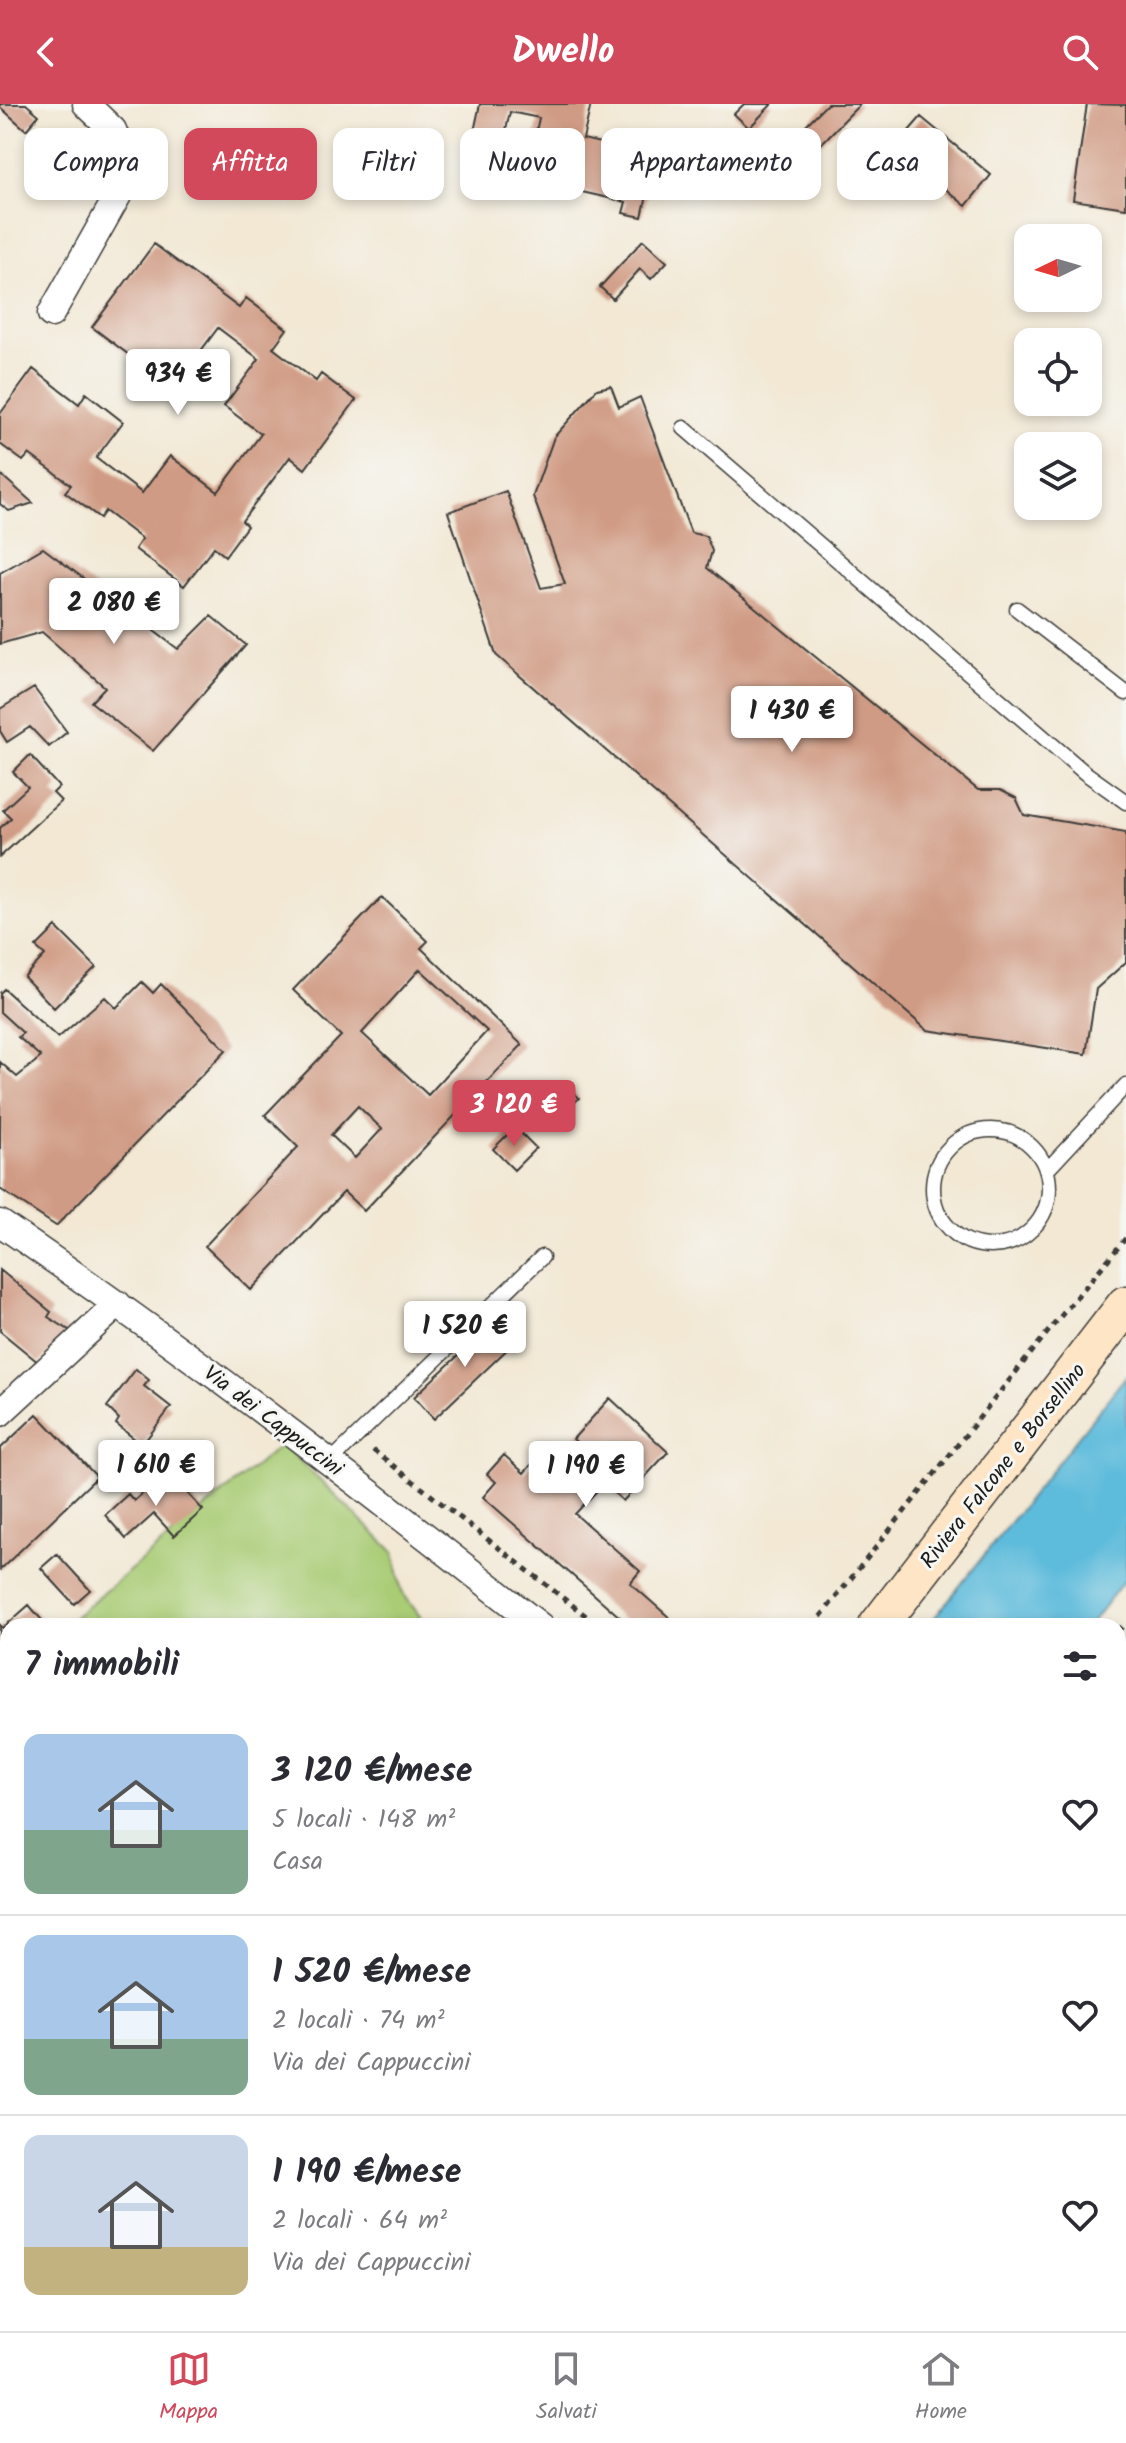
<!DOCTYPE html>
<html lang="it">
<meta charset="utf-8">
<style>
:root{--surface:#fff;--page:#f2f2f3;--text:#2b2b33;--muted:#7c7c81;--line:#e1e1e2;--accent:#d1495b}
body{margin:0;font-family:Kalam,sans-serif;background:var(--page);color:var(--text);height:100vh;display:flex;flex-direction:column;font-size:30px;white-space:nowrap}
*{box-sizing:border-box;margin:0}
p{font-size:26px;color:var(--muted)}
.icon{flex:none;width:44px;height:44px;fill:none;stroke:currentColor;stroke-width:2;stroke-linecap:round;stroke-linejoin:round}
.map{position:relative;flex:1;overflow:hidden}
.panel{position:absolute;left:0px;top:1514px;width:1126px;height:714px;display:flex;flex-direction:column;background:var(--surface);border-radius:24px 24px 0 0;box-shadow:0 4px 12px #0003}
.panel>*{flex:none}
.banner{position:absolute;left:24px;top:24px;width:1078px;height:72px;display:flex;gap:16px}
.needle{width:52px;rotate:265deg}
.fabs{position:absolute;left:1014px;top:120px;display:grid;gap:16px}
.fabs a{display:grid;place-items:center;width:88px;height:88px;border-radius:16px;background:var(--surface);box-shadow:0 4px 12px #0003;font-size:40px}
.price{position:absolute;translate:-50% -68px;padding:0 18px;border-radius:8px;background:#fff;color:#222;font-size:26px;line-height:52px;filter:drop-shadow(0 2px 4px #0008)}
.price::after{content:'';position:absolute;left:50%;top:48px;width:24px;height:18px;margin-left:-12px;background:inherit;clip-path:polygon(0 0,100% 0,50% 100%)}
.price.on{background:var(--accent);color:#fff}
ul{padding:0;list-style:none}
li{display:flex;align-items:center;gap:24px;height:200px;padding:0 24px}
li+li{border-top:2px solid var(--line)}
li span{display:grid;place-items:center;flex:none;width:224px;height:160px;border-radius:16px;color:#555}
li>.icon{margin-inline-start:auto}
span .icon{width:96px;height:96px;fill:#fffc;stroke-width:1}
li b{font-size:34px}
h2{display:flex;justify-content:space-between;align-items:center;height:96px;padding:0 24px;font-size:34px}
.chip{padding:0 28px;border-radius:16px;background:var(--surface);box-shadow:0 4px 12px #0003;font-size:28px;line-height:72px}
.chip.on{background:var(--accent);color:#fff}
header{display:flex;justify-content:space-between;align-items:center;height:104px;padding:0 24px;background:var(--accent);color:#fff;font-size:36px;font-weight:800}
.tabs{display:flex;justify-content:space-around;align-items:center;height:112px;border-top:2px solid var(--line);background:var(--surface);font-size:22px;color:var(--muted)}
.tabs a{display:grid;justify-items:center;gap:4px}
.tabs .on{color:var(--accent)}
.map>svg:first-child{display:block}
.green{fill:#a9cc75;stroke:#627448;stroke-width:2}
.water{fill:#5dbbdb;stroke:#3c6c7c;stroke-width:2}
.building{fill:#d09b84;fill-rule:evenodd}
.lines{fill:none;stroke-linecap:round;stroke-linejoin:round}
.lane-casing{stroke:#3c3b38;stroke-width:17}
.street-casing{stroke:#3c3b38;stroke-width:29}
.secondary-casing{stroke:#3c3b38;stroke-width:41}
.path{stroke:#3c3b38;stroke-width:5;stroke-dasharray:6 6;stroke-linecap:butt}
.lane{stroke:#fff;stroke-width:14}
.street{stroke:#fff;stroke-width:26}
.secondary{stroke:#fde5c5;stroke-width:38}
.labels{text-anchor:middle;stroke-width:6;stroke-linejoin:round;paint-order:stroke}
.street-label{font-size:22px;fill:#1c1c1c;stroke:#f6f6f2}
</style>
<header><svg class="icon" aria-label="back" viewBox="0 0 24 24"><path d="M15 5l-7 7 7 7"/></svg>Dwello<svg class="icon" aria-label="search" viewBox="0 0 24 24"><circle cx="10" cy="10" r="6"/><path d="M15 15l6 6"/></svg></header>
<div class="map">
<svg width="1126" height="2227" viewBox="0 0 1126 2227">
<rect width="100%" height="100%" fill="#f6f6f2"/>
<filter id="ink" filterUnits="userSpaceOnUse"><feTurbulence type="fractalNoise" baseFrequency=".0125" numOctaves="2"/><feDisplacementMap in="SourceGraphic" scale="16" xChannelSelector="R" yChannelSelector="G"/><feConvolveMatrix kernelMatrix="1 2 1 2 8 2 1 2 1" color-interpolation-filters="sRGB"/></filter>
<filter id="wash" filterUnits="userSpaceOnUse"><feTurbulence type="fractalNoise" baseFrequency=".006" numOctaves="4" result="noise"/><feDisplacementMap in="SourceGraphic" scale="32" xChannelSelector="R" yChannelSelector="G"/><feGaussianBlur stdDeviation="1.8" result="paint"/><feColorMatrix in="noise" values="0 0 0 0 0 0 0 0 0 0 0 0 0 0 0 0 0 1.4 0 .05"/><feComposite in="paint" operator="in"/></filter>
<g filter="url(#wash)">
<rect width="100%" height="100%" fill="#f2e8d4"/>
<path class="green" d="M282,1340L394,1448L402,1488L427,1522H63Z
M8,1567V1821L0,1829V1574Z
M8,2118V2220H181L186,2227H0V2124Z
M359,2220H567L562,2227H353Z"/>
<path class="water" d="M1126,1272V1474L1089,1522H928Z"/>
<g id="blocks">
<path class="building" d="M0,0H26L39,11L26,26L0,3Z
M480,0H591L583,35L656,52L642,113L623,109L626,98L573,86L578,64L530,54L539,14L510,8L502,44L472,37Z
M744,0H772L749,24L734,10Z
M827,0H860L821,40L804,23Z
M1087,0L1126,1V104L1073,96Z
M921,13L991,71L966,102L895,43Z
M643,136L667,158L651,175L640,165L613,195L600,183Z
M154,140L239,204L246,194L287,225L273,244L316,277L321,270L356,296L305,365L290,353L242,417L247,422L225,452L214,443L184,482L135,445L142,435L105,407L100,414L65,388L71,381L29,350L23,357L0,340V310L33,265L79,300L86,289L123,318L96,354L142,389L170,352L218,388L261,330L224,302L259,255L218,224L173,284L92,223Z
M611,282L619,303L640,293L691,429L706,432L712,447L707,464L978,686H1000L1016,694L1024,711L1126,728V858L1096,885L1086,950L927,926L496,551L448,408L506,387L541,484L565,480L533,392L554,333L597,285Z
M0,370L33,399L9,407L0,400Z
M43,444L178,545L211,512L246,541L153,647L91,598L105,583L42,528L0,540V469Z
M34,584L67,628L49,643L30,623L7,638L0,627V605Z
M30,651L59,683L53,689L61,697L0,753V724L11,714L3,706L28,683L13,668Z
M382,793L428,837L421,844L522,941L364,1107L344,1088L251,1186L205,1142L298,1043L265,1011L341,932L293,886ZM420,865L487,927L428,991L362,929ZM358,1002L382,1025L355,1054L331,1031Z
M56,823L96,863L54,904L24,873L45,851L36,843Z
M142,878L153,889L161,880L226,946L56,1122L0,1085V958L17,973L41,953L18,933L23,929L0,908V889L4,885L58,934L105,893L116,904Z
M568,983L579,994L565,1008L554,997Z
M515,1023L536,1044L514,1066L493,1045Z
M0,1166L51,1208L48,1213L72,1228L39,1259L0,1227Z
M496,1216L516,1237L434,1315L414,1293Z
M136,1265L149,1276L144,1282L171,1303L142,1341L116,1320L119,1315L107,1303Z
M610,1294L668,1348L623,1397L604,1379L575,1410L640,1467L630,1479L679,1522H645L638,1516L630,1522L483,1393L496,1378L487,1370L504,1351L524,1369L532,1360L556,1382L587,1348L573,1335Z
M37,1310L97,1373L0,1466V1345Z
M167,1367L203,1406L174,1432L154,1410L126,1435L105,1411L128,1390L134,1397Z
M57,1450L90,1486L74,1500L41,1464Z
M29,1501L47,1522H8V1569L0,1576V1521L3,1524Z
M1126,1742V1775L1118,1786V1753Z
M1126,1836V1856L1118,1850Z
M1118,2168L1126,2175V2212L1122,2216L1118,2212Z
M658,2220H688L693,2227H650Z
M815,2220H819L826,2227H808Z
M1066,2220H1085L1089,2227H1056Z"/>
</g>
</g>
<g filter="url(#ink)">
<use href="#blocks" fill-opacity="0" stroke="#3c3b38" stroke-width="2"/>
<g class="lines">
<defs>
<path id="lane" d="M684,324L1084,668L1126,698
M1017,505L1126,589
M933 1084a58 58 0 1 1 116 0a58 58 0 1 1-116 0Z
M1047,1066L1126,981
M330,1358L542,1153
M0,2052L4,2059L0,2062"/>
<path id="street" d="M51,210L130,70L113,26L86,0
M0,1119C186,1245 364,1383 540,1522
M0,1309L118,1200
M1118,1802L1126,1791
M1118,1887L1126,1892
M1118,1995L1126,1982
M583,2227L588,2220
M909,2227L911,2220"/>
<path id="secondary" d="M878,1522L1126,1201
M1118,1942L1126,1946
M327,2227L333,2220"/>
</defs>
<use href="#lane" class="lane-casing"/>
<use href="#street" class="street-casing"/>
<use href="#secondary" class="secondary-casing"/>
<path class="path" d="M373,1346L599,1522
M813,1522L1051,1224L1126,1134
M1118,1527L1126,1518
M523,2227L528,2220"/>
<use href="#lane" class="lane"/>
<use href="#street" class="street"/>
<use href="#secondary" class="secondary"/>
</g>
</g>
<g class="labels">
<g class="street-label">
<text transform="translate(274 1316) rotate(37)" y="8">Via dei Cappuccini</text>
<text transform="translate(1002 1361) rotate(-52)" y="8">Riviera Falcone e Borsellino</text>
</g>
</g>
</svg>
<div class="fabs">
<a><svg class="needle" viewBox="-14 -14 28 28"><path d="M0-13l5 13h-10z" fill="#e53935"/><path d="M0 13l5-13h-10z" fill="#7c7c81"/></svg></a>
<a><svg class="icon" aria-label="locate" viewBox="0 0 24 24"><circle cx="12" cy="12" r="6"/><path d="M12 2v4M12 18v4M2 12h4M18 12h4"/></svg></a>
<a><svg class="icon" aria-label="layers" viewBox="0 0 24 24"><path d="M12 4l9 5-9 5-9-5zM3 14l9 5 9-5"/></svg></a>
</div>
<b class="price" style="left:178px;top:313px">934 €</b>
<b class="price" style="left:114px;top:542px">2 080 €</b>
<b class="price" style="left:792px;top:650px">1 430 €</b>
<b class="price on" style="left:514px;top:1044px">3 120 €</b>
<b class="price" style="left:465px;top:1265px">1 520 €</b>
<b class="price" style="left:156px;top:1404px">1 610 €</b>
<b class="price" style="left:586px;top:1405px">1 190 €</b>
<div class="banner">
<a class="chip">Compra</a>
<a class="chip on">Affitta</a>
<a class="chip">Filtri</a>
<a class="chip">Nuovo</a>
<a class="chip">Appartamento</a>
<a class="chip">Casa</a>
</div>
<section class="panel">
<h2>7 immobili<svg class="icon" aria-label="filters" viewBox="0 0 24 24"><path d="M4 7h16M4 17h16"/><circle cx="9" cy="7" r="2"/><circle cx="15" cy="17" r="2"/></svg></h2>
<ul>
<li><span style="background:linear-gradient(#a9c7e8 60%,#7fa58c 0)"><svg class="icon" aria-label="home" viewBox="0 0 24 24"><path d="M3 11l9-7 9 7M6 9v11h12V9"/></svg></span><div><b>3 120 €/mese</b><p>5 locali · 148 m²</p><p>Casa</p></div><svg class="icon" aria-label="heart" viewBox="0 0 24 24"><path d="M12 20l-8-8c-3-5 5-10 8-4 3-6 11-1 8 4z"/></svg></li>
<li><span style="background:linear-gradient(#a9c7e8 65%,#7fa58c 0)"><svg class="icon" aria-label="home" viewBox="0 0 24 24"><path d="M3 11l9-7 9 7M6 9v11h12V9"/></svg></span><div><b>1 520 €/mese</b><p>2 locali · 74 m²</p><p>Via dei Cappuccini</p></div><svg class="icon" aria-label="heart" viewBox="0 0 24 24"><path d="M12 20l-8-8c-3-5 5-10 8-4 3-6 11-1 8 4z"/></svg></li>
<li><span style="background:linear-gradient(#c9d6e8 70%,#c2b280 0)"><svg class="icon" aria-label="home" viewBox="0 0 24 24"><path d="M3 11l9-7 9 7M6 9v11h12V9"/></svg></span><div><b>1 190 €/mese</b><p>2 locali · 64 m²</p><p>Via dei Cappuccini</p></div><svg class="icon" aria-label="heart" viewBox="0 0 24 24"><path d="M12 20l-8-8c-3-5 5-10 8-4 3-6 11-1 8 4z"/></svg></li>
</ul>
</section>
</div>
<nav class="tabs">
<a class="on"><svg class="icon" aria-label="map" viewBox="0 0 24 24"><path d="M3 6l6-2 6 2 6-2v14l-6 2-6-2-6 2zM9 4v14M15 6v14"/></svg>Mappa</a>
<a><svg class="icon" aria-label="saved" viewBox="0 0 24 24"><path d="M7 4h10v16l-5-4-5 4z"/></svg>Salvati</a>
<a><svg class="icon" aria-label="home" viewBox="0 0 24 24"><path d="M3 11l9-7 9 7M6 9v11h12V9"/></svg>Home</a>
</nav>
